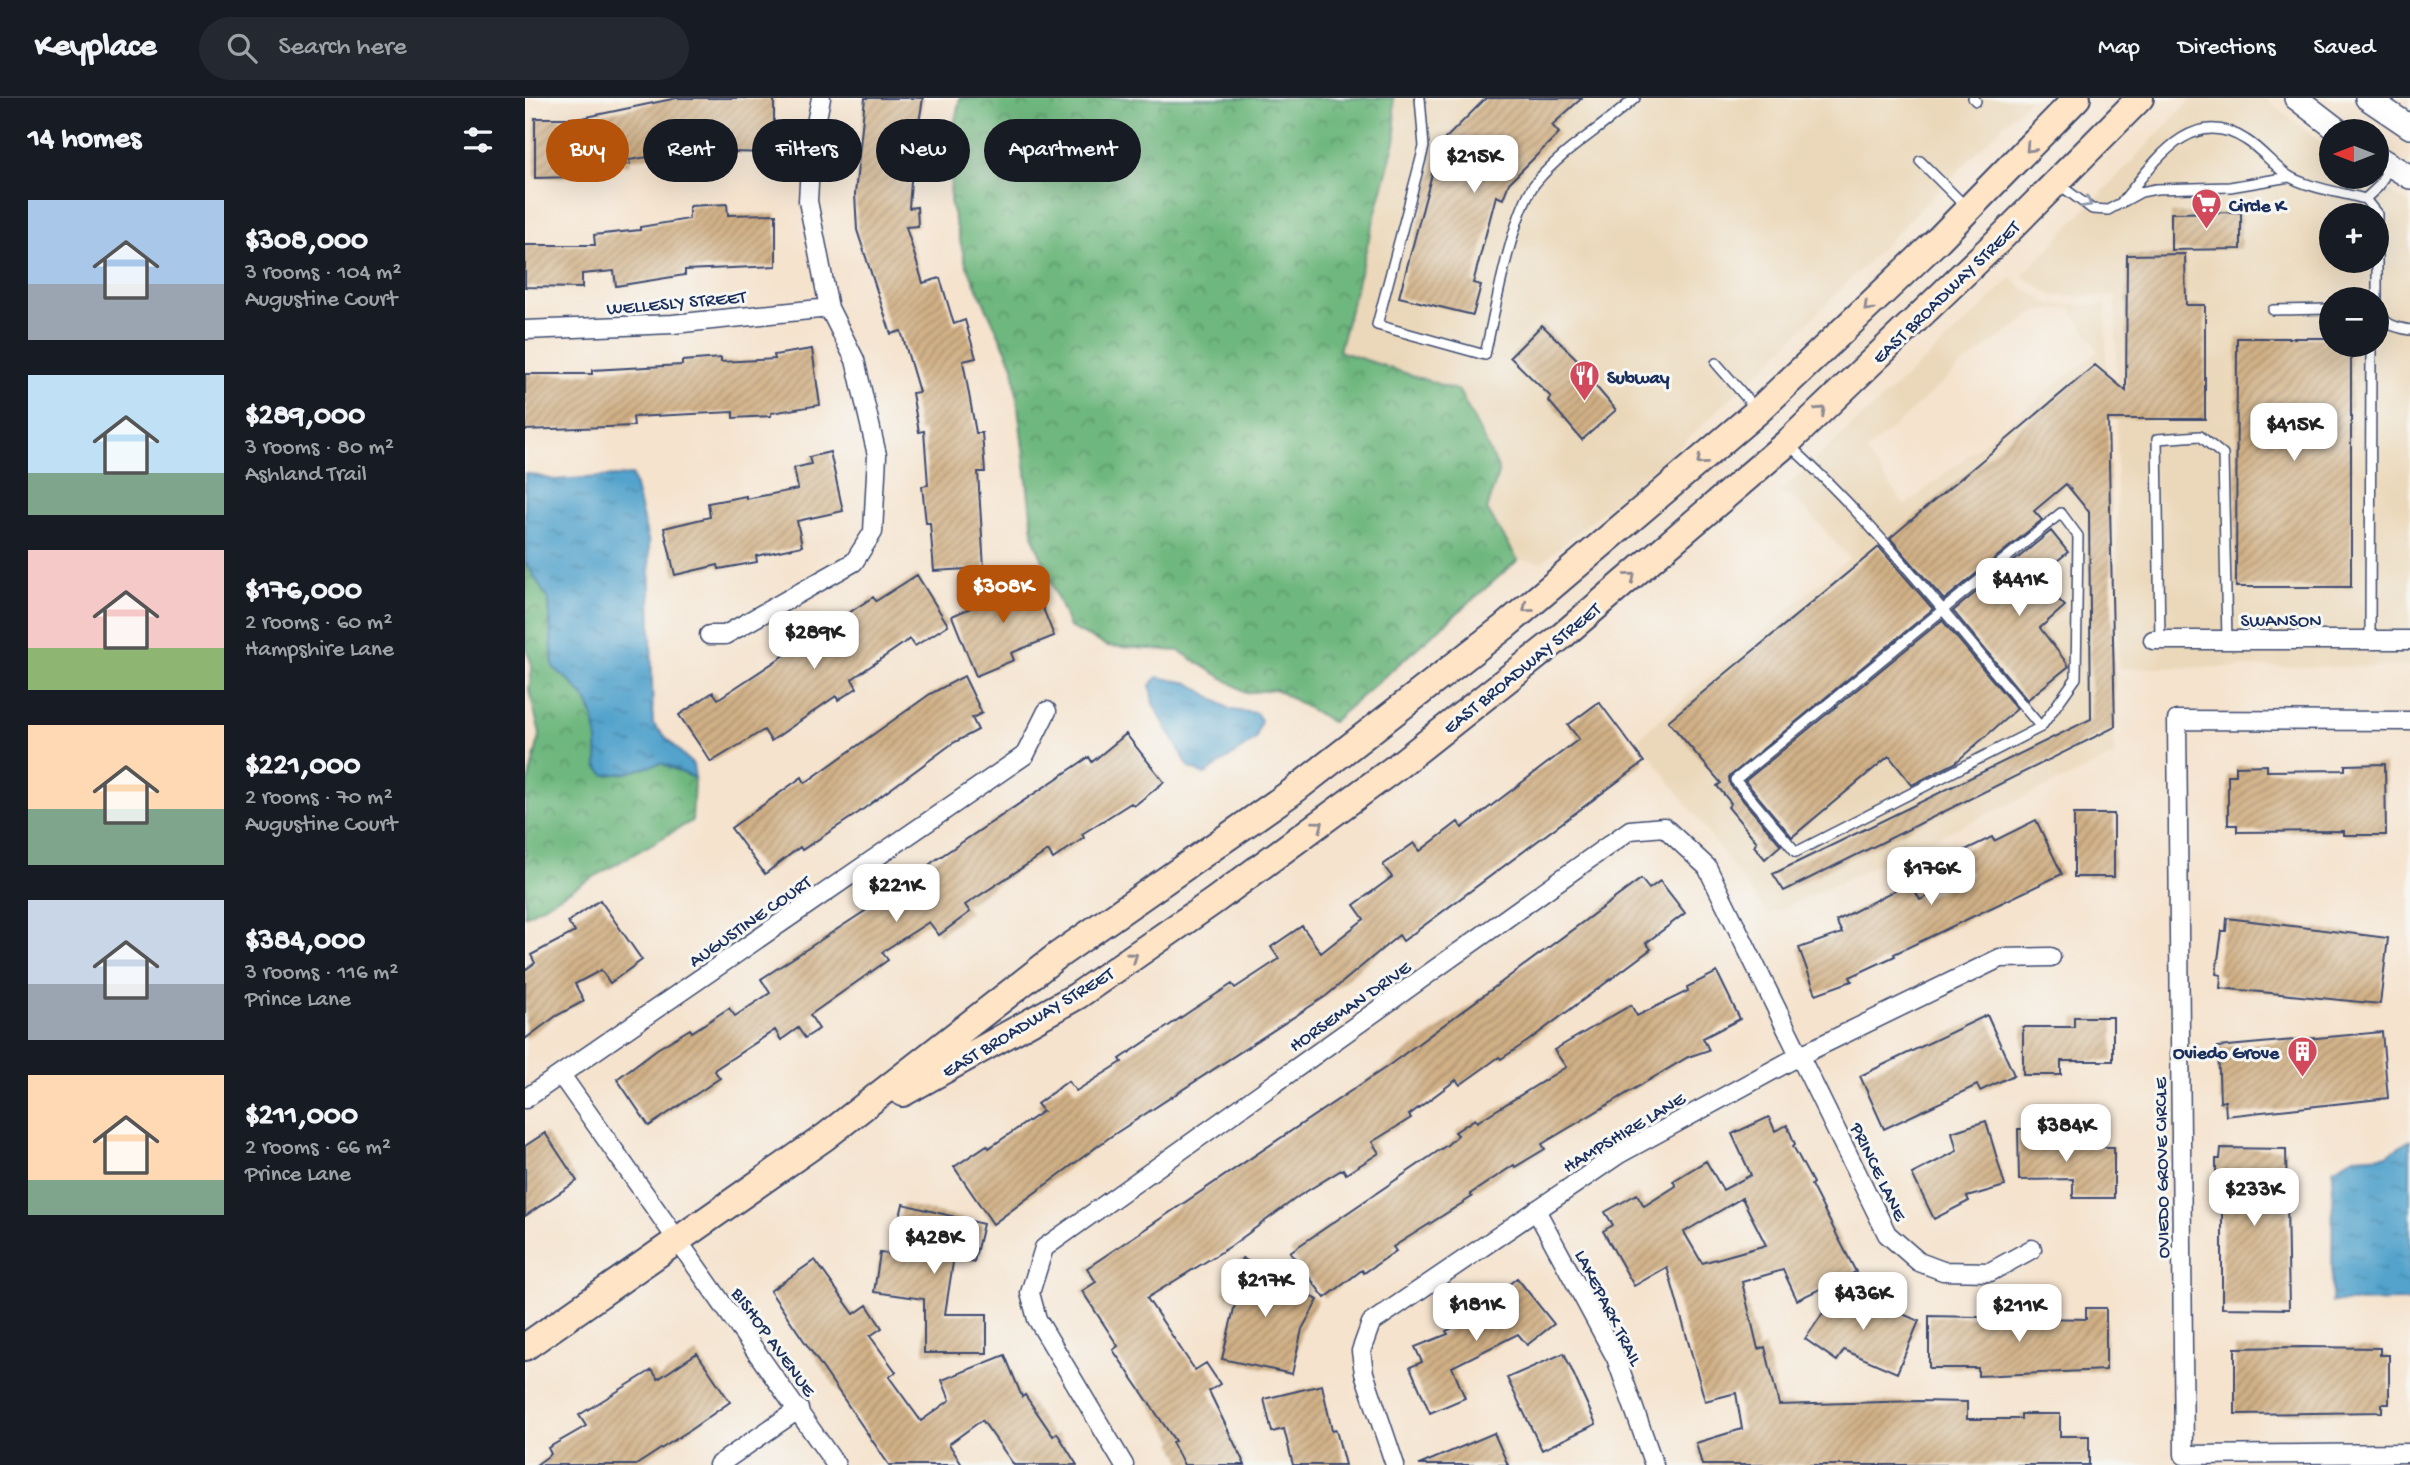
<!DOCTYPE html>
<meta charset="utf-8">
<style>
:root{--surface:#171b24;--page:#242831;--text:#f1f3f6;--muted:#9ea1a6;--line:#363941;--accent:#b45309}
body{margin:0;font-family:"Gochi Hand",sans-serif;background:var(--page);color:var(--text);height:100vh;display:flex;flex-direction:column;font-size:26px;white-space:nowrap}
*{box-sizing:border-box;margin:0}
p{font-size:23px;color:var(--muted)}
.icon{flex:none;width:38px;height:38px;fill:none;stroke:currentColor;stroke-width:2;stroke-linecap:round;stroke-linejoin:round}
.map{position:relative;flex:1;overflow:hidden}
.sheet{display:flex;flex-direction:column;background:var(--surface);width:525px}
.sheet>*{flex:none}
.banner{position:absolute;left:21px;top:21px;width:665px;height:63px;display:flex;gap:14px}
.needle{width:46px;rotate:270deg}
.buttons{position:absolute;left:1794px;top:21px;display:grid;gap:14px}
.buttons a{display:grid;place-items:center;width:70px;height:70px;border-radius:50%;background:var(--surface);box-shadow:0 7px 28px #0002;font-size:35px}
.price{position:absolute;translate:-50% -60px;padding:0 16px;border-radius:14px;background:#fff;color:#222;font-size:23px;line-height:46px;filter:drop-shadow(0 2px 4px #0008)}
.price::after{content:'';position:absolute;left:50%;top:42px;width:21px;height:16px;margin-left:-10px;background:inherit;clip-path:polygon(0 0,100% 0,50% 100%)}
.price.current{background:var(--accent);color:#fff}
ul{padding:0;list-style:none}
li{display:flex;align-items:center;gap:21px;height:175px;padding:0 28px}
li span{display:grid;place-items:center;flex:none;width:196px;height:140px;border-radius:0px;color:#555}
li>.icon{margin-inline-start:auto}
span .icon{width:84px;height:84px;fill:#fffc;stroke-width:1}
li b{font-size:30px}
h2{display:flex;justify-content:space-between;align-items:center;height:84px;padding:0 28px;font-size:30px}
.chip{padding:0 24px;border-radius:32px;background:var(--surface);box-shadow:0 7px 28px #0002;font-size:24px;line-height:63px}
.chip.current{background:var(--accent);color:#fff}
header{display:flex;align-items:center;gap:42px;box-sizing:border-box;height:98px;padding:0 35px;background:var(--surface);border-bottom:2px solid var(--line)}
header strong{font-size:33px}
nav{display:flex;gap:38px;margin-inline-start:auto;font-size:24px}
.search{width:490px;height:63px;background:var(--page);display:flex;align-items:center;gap:18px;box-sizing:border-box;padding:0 24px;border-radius:38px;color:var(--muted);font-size:26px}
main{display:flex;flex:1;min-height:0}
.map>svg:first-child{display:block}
.built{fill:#ebd8ba;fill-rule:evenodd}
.forest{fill:url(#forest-crowns);stroke:#44736e;stroke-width:2}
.water{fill:url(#water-ripples);stroke:#366995;stroke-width:2}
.building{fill:url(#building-hatch);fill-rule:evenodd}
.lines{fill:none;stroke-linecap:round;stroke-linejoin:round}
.service-casing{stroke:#3c4a6f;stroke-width:12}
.minor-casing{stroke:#3c4a6f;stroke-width:21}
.tertiary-casing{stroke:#3c4a6f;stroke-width:26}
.secondary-casing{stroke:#3c4a6f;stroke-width:30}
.service{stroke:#fff;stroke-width:9}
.minor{stroke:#fff;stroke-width:18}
.tertiary{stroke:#fff;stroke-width:23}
.secondary{stroke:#ffe4c6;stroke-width:26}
.oneway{stroke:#8d8a92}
.oneway2{stroke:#8d97ae}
.labels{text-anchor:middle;stroke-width:6;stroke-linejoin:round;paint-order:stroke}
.poi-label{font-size:19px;font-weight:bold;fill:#1b2f5e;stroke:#f6f6f2;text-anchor:start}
.street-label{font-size:19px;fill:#1b2f5e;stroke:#f6f6f2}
</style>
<header>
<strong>Keyplace</strong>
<div class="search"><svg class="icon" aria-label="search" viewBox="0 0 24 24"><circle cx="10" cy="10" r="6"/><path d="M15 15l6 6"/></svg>Search here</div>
<nav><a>Map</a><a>Directions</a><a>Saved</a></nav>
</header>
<main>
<section class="sheet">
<h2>14 homes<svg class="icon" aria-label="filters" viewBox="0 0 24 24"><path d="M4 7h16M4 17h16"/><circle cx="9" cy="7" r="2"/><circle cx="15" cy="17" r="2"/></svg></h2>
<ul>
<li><span style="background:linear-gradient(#a9c7e8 60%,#9aa5b1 0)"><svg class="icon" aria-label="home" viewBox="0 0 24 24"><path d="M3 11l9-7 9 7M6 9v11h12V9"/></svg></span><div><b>$308,000</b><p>3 rooms · 104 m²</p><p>Augustine Court</p></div></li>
<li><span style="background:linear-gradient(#bfe0f5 70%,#7fa58c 0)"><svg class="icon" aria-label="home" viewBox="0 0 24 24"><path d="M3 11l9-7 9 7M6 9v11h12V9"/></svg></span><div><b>$289,000</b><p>3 rooms · 80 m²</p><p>Ashland Trail</p></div></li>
<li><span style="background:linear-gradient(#f6c9c9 70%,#8fb573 0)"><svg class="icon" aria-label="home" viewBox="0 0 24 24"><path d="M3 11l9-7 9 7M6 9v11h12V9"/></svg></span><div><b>$176,000</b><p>2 rooms · 60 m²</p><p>Hampshire Lane</p></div></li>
<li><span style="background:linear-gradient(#ffd9b3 60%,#7fa58c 0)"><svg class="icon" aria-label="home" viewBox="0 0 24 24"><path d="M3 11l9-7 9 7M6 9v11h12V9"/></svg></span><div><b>$221,000</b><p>2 rooms · 70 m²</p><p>Augustine Court</p></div></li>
<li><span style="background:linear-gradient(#c9d6e8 60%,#9aa5b1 0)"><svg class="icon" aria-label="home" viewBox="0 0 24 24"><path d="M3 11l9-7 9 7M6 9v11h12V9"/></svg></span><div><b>$384,000</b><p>3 rooms · 116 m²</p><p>Prince Lane</p></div></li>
<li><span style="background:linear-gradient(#ffd9b3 75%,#7fa58c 0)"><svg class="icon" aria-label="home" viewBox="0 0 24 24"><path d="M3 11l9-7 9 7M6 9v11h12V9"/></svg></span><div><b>$211,000</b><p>2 rooms · 66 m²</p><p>Prince Lane</p></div></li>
</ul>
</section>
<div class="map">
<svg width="1885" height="1367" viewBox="0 0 1885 1367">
<defs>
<pattern id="forest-crowns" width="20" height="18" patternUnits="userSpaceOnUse" patternTransform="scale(1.75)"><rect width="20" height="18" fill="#6eb77e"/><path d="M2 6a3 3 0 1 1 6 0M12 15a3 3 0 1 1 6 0" fill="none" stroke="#5a956a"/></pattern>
<pattern id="water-ripples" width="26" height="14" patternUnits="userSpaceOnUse" patternTransform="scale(1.75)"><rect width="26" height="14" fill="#52a3cc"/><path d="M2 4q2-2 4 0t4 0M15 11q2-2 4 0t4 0" fill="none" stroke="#4385a9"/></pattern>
<pattern id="building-hatch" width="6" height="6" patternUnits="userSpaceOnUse" patternTransform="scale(1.75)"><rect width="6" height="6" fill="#d1b085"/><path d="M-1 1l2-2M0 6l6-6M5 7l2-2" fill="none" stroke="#a99070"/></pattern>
</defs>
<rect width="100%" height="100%" fill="#f6f6f2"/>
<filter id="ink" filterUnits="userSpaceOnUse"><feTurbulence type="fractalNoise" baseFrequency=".0143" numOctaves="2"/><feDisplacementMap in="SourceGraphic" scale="14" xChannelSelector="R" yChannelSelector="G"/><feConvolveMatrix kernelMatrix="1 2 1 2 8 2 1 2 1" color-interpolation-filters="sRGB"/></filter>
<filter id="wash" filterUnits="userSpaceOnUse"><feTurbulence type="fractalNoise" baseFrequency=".00686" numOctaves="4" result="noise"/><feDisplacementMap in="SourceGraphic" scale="28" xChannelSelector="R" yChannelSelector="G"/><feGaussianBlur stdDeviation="1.57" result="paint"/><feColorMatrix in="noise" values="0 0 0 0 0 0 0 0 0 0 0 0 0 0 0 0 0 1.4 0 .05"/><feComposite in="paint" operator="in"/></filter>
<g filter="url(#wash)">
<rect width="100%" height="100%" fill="#f5e3ce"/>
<path class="built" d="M868,0H1505L1240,268L1153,350L1017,464L993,462L962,412L974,372L814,253L871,39Z
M1667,0H1740L1806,52V79H1841L1885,107V568L1593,570L1591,198H1529L1497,178ZM1806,117H1852V163H1806ZM1806,201H1852V247H1806Z
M1487,179L1491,185L1526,207H1581L1583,569L1589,578V658L1243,817L1113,640L1324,460L1274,404L1253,395L1453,214ZM1545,209L1573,253L1380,408L1341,354L1436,268L1511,214Z"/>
<path class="forest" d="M435,0H868L871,39L814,253L934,293L974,372L962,412L993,462L807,624L750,591L722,595L654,553L582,548L544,529L509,441L488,267L441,166L425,103L428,31Z
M0,463L24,502L28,569C68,600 74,618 72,669L81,677L101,675L136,665L169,680L167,723L0,818V697L15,636L4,592L7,567L0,547Z"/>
<path class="water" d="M0,375L29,382L107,377L124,446L128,626L168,667L170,680L136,665L101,675L80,677L72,668C74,618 68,600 28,569L24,503L0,463Z
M632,579L664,585L706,612L731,615L736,622L731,641L679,677L664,669L628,606L625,587Z
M1885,1042V1203L1807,1204L1808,1071L1829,1059L1862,1057Z"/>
<g id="blocks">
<path class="building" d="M152,0H249V55L161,53L104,62L105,66L49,76V79L10,80V20H57Z
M340,0H398L393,31L390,30L384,110L392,109L393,128L381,129L398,185L415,180L429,226L440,222L451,260L438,263L451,335H457L460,374H453L459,470L409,473L405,425H401L397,388L403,387L399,333L394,334L387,295L394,294L376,233L366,236L332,132L330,96Z
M961,0H1057L1027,27L1034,35L984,85L978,101L971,98L948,185L956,187L948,217L874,199L915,46Z
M202,106L203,117L251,116V168L160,172V177L91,188L89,173L57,176V190L0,189V147H70L69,137L115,132V129L164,121V108Z
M1716,114V151L1646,152V115Z
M1660,156L1661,207H1680V321H1583L1590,629L1259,793L1248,776L1566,621L1564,414L1541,386L1509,413L1517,422L1419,502L1365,440L1570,267L1601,293L1602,157Z
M1017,227L1059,268L1056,271L1091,312L1057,342L1023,302L1026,299L985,259Z
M1712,240H1806V247H1826V489H1711Z
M287,251L295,307L246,315V318L208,320V314L108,319L109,328L0,332V276H67V272L157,267V263L196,260V264L250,261L249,257Z
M305,354L318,413L272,423L277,448L231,458L232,464L194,471L193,467L150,477L139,430L185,419L183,405L221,398V401L273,391L269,370L286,366L284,359Z
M1526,433L1543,454L1511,480L1540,508L1515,530L1544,568L1502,602L1428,513Z
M1354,449L1408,511L1204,679L1205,687L1256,747L1240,761L1229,748L1232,744L1203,709L1206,705L1192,688L1196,685L1143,623Z
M504,475L529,538L486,555L489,562L451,578L427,518L471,499L468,490Z
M392,477L423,527L390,548L385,541L327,581L332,590L313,602L311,598L246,643L239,632L186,664L154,617L188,594L193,601L348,499L351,503Z
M1417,522L1492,611L1430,665L1387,687L1364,658L1267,739L1220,683Z
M439,578L457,615L447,620L453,632L428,645L333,715L277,752L275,749L240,776L206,730L277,679L280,685L405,596Z
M1074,604L1119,664L878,843L874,837L801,898L585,1039L468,1126L429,1069L462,1047L464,1050L518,1013L512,1006L543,983L551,993L597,964L595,961L667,912L707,886L710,890L754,861L746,849L777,828L796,855L839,821L829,807L867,779L858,767L889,745L895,753L933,724L937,730L1054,641L1043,627Z
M601,636L639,684L609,708L606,705L557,736L559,740L528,761L523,753L440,807L445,814L414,837L404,824L357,854L363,862L285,917L294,931L280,940L273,930L256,942L250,932L189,972L195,980L124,1028L92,981L132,951L165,931L167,934L204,910L210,918L245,895L236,881L366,796L409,763L546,671L564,659L567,664Z
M1860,666L1861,737H1818V733L1712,734V727H1703V677H1711V668L1742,667V673L1820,672V667Z
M1549,716H1589V779H1549Z
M1511,722L1537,776L1369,856L1370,858L1325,879L1327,883L1291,896L1274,850L1317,835L1311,823L1385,784L1395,802L1446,777L1436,754L1467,739L1469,743Z
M1116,781L1124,791L1135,783L1160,815L1121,845L1126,851L1003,943L976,961L974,959L935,987L931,982L884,1017L886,1020L847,1044L854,1055L821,1076L818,1071L774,1098L706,1148L622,1200L670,1272L681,1265L695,1286L684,1293L720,1367H659L647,1344L650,1343L588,1252L593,1248L557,1193L571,1184L562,1170L863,968Z
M75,802L117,862L85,885L76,872L50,886L59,903L31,918L0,941V872L10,865L6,857L50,834L43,824Z
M1702,820L1863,840L1855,906L1695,890L1696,877L1691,876L1697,833H1701Z
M1192,874L1215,921L1178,940L1184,952L1163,959L1017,1046L1020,1051L990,1069L989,1067L945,1096L947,1099L868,1149L871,1153L839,1175L837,1172L800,1200L765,1154L922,1047L933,1037L930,1034L950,1021L952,1024L1041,969L1029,952L1106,907L1112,918L1163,893L1162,889Z
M1462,917L1489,977L1455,993L1452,987L1359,1031L1335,978Z
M1549,919H1588V963H1536V977H1498V929H1549Z
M1857,934L1863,1000L1701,1018L1700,1003L1695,1004L1693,949Z
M1244,1019L1250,1033L1262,1027L1270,1046L1268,1048L1288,1085L1286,1087L1331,1174L1272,1202L1258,1172L1217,1184L1233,1251L1240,1249L1254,1307L1394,1303L1442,1304V1321H1496V1316H1535V1338H1564V1367H1177L1171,1345L1217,1331L1211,1295L1180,1303L1142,1169L1109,1188L1078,1133L1088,1127L1080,1114L1112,1096L1119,1108L1151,1088L1148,1083L1181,1063L1198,1092L1226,1077L1207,1036ZM1217,1100L1241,1147L1177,1165L1159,1134Z
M1461,1023L1480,1088L1442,1099L1444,1103L1409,1121L1387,1076L1432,1053L1427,1034Z
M1493,1031H1533V1049H1589V1100H1548V1081L1494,1082Z
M20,1035L52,1083L0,1118V1048Z
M1696,1050L1761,1051L1764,1211L1697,1210V1090H1691V1061H1695Z
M378,1106L458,1126L449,1164L429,1158L420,1216H462V1255H399V1201L349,1194L355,1155L366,1156Z
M717,1160L793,1202L777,1231L767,1276L697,1261L711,1202L698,1194Z
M290,1162L329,1216L342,1207L357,1230L345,1238L371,1274L364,1279L396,1323L425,1302L417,1282L480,1257L497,1299L500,1297L528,1338L532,1335L552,1367H489L457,1322L424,1346L437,1367H364L245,1193Z
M992,1180L1029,1226L1002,1247L993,1236L927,1269L940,1300L905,1315L885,1269L897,1264L890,1249L923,1236L921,1233L971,1207L966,1201Z
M1316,1189L1355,1216L1359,1208L1394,1223L1372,1275L1319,1252L1312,1263L1280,1241Z
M1561,1210H1581V1272L1453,1278V1270H1404V1218L1561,1221Z
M1779,1249L1855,1250V1257H1864V1306H1857V1314L1710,1316V1250Z
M172,1255L205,1304L165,1332L111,1367H11L26,1356L23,1350L61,1328L54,1317L127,1272L133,1281Z
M1039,1255L1071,1326L1017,1352L982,1280Z
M797,1287L807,1333L811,1332L820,1367H768L759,1331L747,1334L739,1301Z
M969,1335L983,1367H894Z"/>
</g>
</g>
<g filter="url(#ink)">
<use href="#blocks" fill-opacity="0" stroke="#3c4a6f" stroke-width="2"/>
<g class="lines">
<defs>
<path id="service" d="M895,0L899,49L852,227L960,257C969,217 988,110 1012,83C1040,50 1079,29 1110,0
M1448,0L1451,3
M1395,63L1441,109
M1532,85L1567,111L1583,112L1616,94L1631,91L1705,89L1764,79
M1840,101L1854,88L1865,67
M1596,105C1627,68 1665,5 1721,42C1736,51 1748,67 1762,77C1779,89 1819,95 1840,101L1852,116V212
M1852,210C1859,227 1869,229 1885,232
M1748,212L1806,211
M1191,265L1232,312
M1263,346C1356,431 1434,533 1516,629L1271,754L1210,682L1536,415L1553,438L1551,580L1516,629
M1635,542L1632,341L1675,338L1698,357L1702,542
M1845,542L1846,247"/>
<path id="minor" d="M0,232L148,226L304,210
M184,537H200L329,464L348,434L352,357L330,262L304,210L283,103L286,50L296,0
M1628,542H1885
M1885,623L1652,622L1659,1357L1885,1355
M36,977L311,1367
M0,1001L500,657L522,613
M1011,1112L1091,1260L1129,1367
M193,1367L274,1311
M599,1367L512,1221L505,1195L519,1150L1105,732L1139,729L1182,769L1362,1136L1394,1164L1418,1173L1465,1174L1507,1151
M870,1367L839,1275L836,1253L846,1225L1094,1056L1276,957L1475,860L1526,859"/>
<path id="tertiary" d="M1771,0L1814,33
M1842,0L1885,29
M1852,59L1885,79"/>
<path id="secondary" d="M378,995L552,898L689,803L874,667L1037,538L1262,345L1475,141L1615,0
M0,1249L300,1039L532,858L767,694L979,529L1233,313L1413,142L1552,0"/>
</defs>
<use href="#service" class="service-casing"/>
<use href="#minor" class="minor-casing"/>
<use href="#tertiary" class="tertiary-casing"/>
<use href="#secondary" class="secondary-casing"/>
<use href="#service" class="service"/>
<use href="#minor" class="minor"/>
<use href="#tertiary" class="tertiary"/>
<use href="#secondary" class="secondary"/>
</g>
<defs><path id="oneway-chevron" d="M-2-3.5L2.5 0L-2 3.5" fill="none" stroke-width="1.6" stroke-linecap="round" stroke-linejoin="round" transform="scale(1.75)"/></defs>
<g class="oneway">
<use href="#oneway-chevron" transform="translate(1505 50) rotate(133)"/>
<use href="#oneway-chevron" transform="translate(1343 209) rotate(136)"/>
<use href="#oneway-chevron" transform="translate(1296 313) rotate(-43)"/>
<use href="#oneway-chevron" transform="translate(1176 363) rotate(139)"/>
<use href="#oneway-chevron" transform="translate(1106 479) rotate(-40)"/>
<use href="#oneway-chevron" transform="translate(1002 510) rotate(140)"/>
<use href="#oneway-chevron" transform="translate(794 727) rotate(-37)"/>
<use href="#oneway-chevron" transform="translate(608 859) rotate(-35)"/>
</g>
<use class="oneway2" href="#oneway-chevron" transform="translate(1562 105) rotate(30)"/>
</g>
<defs>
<symbol id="supermarket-pin" viewBox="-11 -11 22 30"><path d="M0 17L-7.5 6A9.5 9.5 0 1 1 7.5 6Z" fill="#d1495b" stroke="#f6f6f2"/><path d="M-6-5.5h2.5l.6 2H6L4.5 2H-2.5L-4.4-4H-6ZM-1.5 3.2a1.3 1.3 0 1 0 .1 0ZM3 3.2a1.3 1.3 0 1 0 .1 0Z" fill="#fff"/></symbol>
<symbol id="restaurant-pin" viewBox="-11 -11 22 30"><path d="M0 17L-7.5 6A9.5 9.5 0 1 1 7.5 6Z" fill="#d1495b" stroke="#f6f6f2"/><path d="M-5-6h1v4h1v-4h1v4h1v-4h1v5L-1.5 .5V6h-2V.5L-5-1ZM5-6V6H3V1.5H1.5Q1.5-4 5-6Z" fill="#fff"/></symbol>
<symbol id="building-pin" viewBox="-11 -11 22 30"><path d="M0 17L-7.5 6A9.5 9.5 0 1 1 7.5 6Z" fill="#d1495b" stroke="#f6f6f2"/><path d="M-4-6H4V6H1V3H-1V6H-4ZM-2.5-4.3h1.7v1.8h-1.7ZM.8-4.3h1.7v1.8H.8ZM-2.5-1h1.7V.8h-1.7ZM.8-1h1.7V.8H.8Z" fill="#fff"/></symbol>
</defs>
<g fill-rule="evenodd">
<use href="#supermarket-pin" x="1664" y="88" width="35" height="47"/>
<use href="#restaurant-pin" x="1042" y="260" width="35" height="47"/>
<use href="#building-pin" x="1760" y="936" width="35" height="47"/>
</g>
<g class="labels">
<g class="poi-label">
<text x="1704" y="113">Circle K</text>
<text x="1082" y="285">Subway</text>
<text x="1754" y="960" text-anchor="end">Oviedo Grove</text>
</g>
<g class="street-label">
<text transform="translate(1420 193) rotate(-44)" y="7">EAST BROADWAY STREET</text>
<text transform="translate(151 203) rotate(-5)" y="7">WELLESLY STREET</text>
<text x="1756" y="528">SWANSON</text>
<text transform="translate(996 569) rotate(-39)" y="7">EAST BROADWAY STREET</text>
<text transform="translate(224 822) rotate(-35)" y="7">AUGUSTINE COURT</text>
<text transform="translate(824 907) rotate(-35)" y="7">HORSEMAN DRIVE</text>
<text transform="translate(502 923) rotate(-31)" y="7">EAST BROADWAY STREET</text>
<text transform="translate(1098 1033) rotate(-31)" y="7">HAMPSHIRE LANE</text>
<text transform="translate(1635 1070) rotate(-91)" y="7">OVIEDO GROVE CIRCLE</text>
<text transform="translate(1355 1073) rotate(64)" y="7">PRINCE LANE</text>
<text transform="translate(1085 1209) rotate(63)" y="7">LAKEPARK TRAIL</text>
<text transform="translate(250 1243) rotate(54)" y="7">BISHOP AVENUE</text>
</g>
</g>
</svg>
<div class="buttons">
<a><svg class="needle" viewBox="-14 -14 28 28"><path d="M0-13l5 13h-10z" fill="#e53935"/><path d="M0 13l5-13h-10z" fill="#9ea1a6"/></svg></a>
<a>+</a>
<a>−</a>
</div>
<b class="price" style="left:949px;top:97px">$215K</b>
<b class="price" style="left:1769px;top:365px">$415K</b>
<b class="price" style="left:1494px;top:520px">$441K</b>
<b class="price current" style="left:478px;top:527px">$308K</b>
<b class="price" style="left:289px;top:573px">$289K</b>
<b class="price" style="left:1406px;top:809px">$176K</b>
<b class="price" style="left:371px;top:826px">$221K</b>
<b class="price" style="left:1541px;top:1066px">$384K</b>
<b class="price" style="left:1729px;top:1130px">$233K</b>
<b class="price" style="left:409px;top:1178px">$428K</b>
<b class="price" style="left:740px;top:1221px">$217K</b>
<b class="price" style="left:1338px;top:1234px">$436K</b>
<b class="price" style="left:951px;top:1245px">$181K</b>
<b class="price" style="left:1494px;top:1246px">$211K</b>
<div class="banner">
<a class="chip current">Buy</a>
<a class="chip">Rent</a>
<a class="chip">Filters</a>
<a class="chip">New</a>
<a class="chip">Apartment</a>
</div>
</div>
</main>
